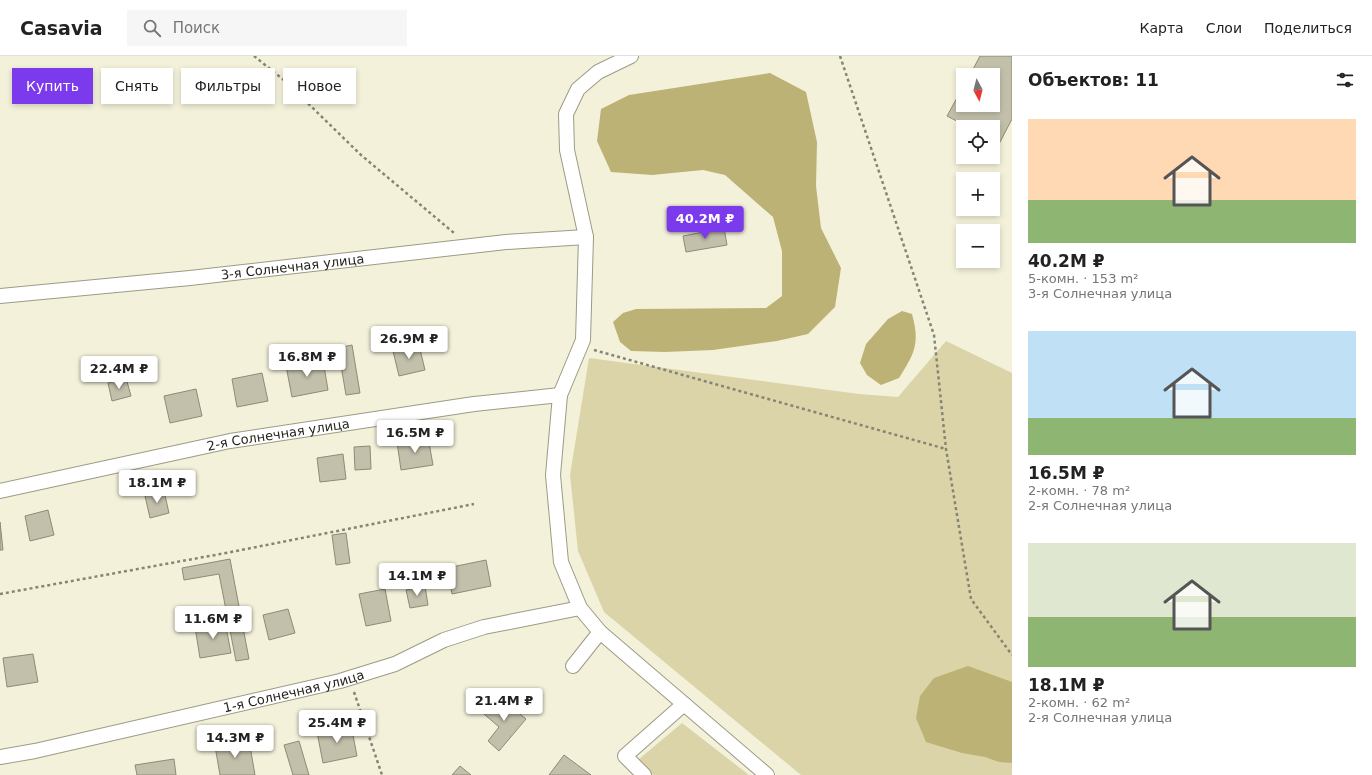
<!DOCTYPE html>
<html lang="ru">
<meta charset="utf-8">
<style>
:root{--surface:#fff;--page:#f6f6f6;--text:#222;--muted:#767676;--line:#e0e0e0;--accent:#7c3aed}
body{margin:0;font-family:"DejaVu Sans",sans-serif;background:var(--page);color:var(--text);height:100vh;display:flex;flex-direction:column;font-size:15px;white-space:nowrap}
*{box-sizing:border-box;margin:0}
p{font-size:13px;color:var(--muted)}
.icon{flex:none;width:22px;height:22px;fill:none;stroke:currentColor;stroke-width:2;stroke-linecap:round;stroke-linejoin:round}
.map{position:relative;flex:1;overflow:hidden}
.drawer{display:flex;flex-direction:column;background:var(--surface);width:360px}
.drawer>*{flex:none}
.top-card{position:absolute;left:12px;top:12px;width:380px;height:36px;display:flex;gap:8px}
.needle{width:26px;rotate:173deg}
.buttons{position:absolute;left:956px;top:12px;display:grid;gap:8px}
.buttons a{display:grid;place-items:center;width:44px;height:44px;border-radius:0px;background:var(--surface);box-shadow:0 2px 6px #0003;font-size:20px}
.price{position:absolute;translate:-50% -34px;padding:0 9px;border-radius:4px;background:#fff;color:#222;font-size:13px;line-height:26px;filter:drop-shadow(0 1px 2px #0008)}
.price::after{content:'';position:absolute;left:50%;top:24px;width:12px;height:9px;margin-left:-6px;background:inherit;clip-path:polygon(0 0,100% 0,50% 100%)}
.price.selected{background:var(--accent);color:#fff}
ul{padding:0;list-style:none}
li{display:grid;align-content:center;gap:8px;height:212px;padding:0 16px}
li span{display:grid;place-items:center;height:124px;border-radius:0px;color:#555}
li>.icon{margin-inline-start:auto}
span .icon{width:72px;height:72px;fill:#fffc;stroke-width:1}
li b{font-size:17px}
h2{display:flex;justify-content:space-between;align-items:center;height:48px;padding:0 16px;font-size:17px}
.pill{padding:0 14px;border-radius:0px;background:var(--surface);box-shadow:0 2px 6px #0003;font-size:14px;line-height:36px}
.pill.selected{background:var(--accent);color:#fff}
header{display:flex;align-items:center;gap:24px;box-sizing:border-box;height:56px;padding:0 20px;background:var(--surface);border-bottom:1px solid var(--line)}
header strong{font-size:19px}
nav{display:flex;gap:22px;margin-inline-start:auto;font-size:14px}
.search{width:280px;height:36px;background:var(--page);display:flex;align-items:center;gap:10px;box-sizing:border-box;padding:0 14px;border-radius:0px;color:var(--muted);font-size:15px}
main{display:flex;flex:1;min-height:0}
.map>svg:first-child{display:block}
.green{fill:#dad4a8}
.forest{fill:#bcb275}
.building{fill:#c2bfaa;stroke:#8d8a76}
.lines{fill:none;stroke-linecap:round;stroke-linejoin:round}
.minor-casing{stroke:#9d9a85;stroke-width:16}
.path{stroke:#868475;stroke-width:2.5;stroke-dasharray:3 3;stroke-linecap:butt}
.minor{stroke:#fff;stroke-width:14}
.labels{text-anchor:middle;stroke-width:4;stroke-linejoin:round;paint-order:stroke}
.street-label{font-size:13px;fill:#25241c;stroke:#f4f1db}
</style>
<header>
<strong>Casavia</strong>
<div class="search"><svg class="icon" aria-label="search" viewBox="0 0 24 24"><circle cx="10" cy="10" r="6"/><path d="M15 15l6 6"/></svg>Поиск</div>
<nav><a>Карта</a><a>Слои</a><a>Поделиться</a></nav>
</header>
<main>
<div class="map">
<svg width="1012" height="719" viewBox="0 0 1012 719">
<rect width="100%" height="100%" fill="#f4f1db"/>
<path class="green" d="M946,285L1012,317V719H801L604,556L578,495L570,419L589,302L859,338L898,341Z
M682,667L749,719H653L638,704Z"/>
<path class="forest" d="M770,17L806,36L817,86L816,130L821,172L841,212L835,251L808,278L777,285L713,294L665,296L631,295L620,286L613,266L623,257L636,253L766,252L782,240V195L773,161L725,119L703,114L652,119L611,116L597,85L601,53L629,39Z
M902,255L912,258C920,287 915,297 899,322L881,329L867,319L860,307L866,288L888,263Z
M968,610L1012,626V707L999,706L985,701L962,697L926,686L916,662L920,640L934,622Z"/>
<path class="building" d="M980,0H1012V63L999,88L993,85V71H968L947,60L963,31V49H993V19H970Z
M724,172L727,189L686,196L683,180Z
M352,289L360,337L346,339L338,292Z
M419,289L425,314L399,320L393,295Z
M323,304L328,334L292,341L286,310Z
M262,317L268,345L237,351L232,323Z
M126,322L131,340L112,345L108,327Z
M196,333L202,360L170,367L164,340Z
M428,381L433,409L401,414L397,386Z
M370,390L371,413L355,414L354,391Z
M343,398L346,423L320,426L317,402Z
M164,435L169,457L150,462L145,440Z
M48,454L54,479L30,485L25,460Z
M0,466L3,494H0Z
M346,477L350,507L336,509L332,479Z
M230,503L249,603L236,605L219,518L184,524L182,512Z
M486,504L491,530L452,538L447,512Z
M425,530L428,549L410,552L406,534Z
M385,533L391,565L366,570L359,538Z
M288,553L295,577L269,584L263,559Z
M225,566L231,597L200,602L195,571Z
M33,598L38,626L7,631L3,602Z
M499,640L526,663L499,695L488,685L499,671L484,658Z
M351,669L357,700L323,707L317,676Z
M249,684L255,719H220L215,690Z
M299,685L309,719H293L284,689Z
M564,699L591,719H549Z
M174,703L176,719H137L135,709Z
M460,710L471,719H452Z"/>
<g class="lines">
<defs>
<g id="minor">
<path d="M631,0L598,16L578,33L566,58L567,94L586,181L583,284L560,339L553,419L561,506L580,552L600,576L767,719"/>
<path id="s1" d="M0,240L190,222L506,186L586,181"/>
<path id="s2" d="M0,435L230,385L474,348L560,339"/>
<path d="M573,610L600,576"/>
<path id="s3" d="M0,701L35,695L340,625L395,608L444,584L484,571L580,552"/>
<path d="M644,719L625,700L684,648"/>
</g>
</defs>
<use href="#minor" class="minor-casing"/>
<path class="path" d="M254,0L285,25L361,99L454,177
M840,0L934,279L946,393L971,543L1012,599
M594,294L946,393
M0,538L226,497L474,448
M354,636L382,719"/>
<use href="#minor" class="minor"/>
</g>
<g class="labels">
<g class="street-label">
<text dy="5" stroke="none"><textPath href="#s1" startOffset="294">3-я Солнечная улица</textPath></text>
<text dy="5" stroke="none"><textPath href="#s2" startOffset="284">2-я Солнечная улица</textPath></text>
<text dy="5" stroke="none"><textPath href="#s3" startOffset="301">1-я Солнечная улица</textPath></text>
</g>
</g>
</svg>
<div class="buttons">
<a><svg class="needle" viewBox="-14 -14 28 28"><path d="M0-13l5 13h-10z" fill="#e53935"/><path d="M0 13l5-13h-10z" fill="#767676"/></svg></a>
<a><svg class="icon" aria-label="locate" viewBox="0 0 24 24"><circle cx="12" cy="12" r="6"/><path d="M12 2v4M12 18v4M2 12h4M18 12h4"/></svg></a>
<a>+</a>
<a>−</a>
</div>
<b class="price selected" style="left:705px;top:184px">40.2M ₽</b>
<b class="price" style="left:409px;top:304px">26.9M ₽</b>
<b class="price" style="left:307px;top:322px">16.8M ₽</b>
<b class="price" style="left:119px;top:334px">22.4M ₽</b>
<b class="price" style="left:415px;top:398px">16.5M ₽</b>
<b class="price" style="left:157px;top:448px">18.1M ₽</b>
<b class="price" style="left:417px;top:541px">14.1M ₽</b>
<b class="price" style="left:213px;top:584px">11.6M ₽</b>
<b class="price" style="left:504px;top:666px">21.4M ₽</b>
<b class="price" style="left:337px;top:688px">25.4M ₽</b>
<b class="price" style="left:235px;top:703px">14.3M ₽</b>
<div class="top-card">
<a class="pill selected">Купить</a>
<a class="pill">Снять</a>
<a class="pill">Фильтры</a>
<a class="pill">Новое</a>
</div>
</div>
<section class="drawer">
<h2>Объектов: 11<svg class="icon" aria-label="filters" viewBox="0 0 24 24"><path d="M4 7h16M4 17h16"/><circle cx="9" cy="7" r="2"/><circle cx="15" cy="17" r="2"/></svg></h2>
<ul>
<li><span style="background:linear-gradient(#ffd9b3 65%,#8fb573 0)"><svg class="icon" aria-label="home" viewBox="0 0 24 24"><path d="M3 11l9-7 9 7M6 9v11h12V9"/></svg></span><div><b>40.2M ₽</b><p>5-комн. · 153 m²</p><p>3-я Солнечная улица</p></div></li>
<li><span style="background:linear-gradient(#bfe0f5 70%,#8fb573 0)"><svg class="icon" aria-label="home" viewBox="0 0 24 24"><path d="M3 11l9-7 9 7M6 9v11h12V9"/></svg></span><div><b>16.5M ₽</b><p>2-комн. · 78 m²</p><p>2-я Солнечная улица</p></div></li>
<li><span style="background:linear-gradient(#dfe7d0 60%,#8fb573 0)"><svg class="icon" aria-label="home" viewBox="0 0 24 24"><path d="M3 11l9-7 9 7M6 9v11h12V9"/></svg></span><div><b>18.1M ₽</b><p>2-комн. · 62 m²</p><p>2-я Солнечная улица</p></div></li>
</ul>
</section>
</main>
